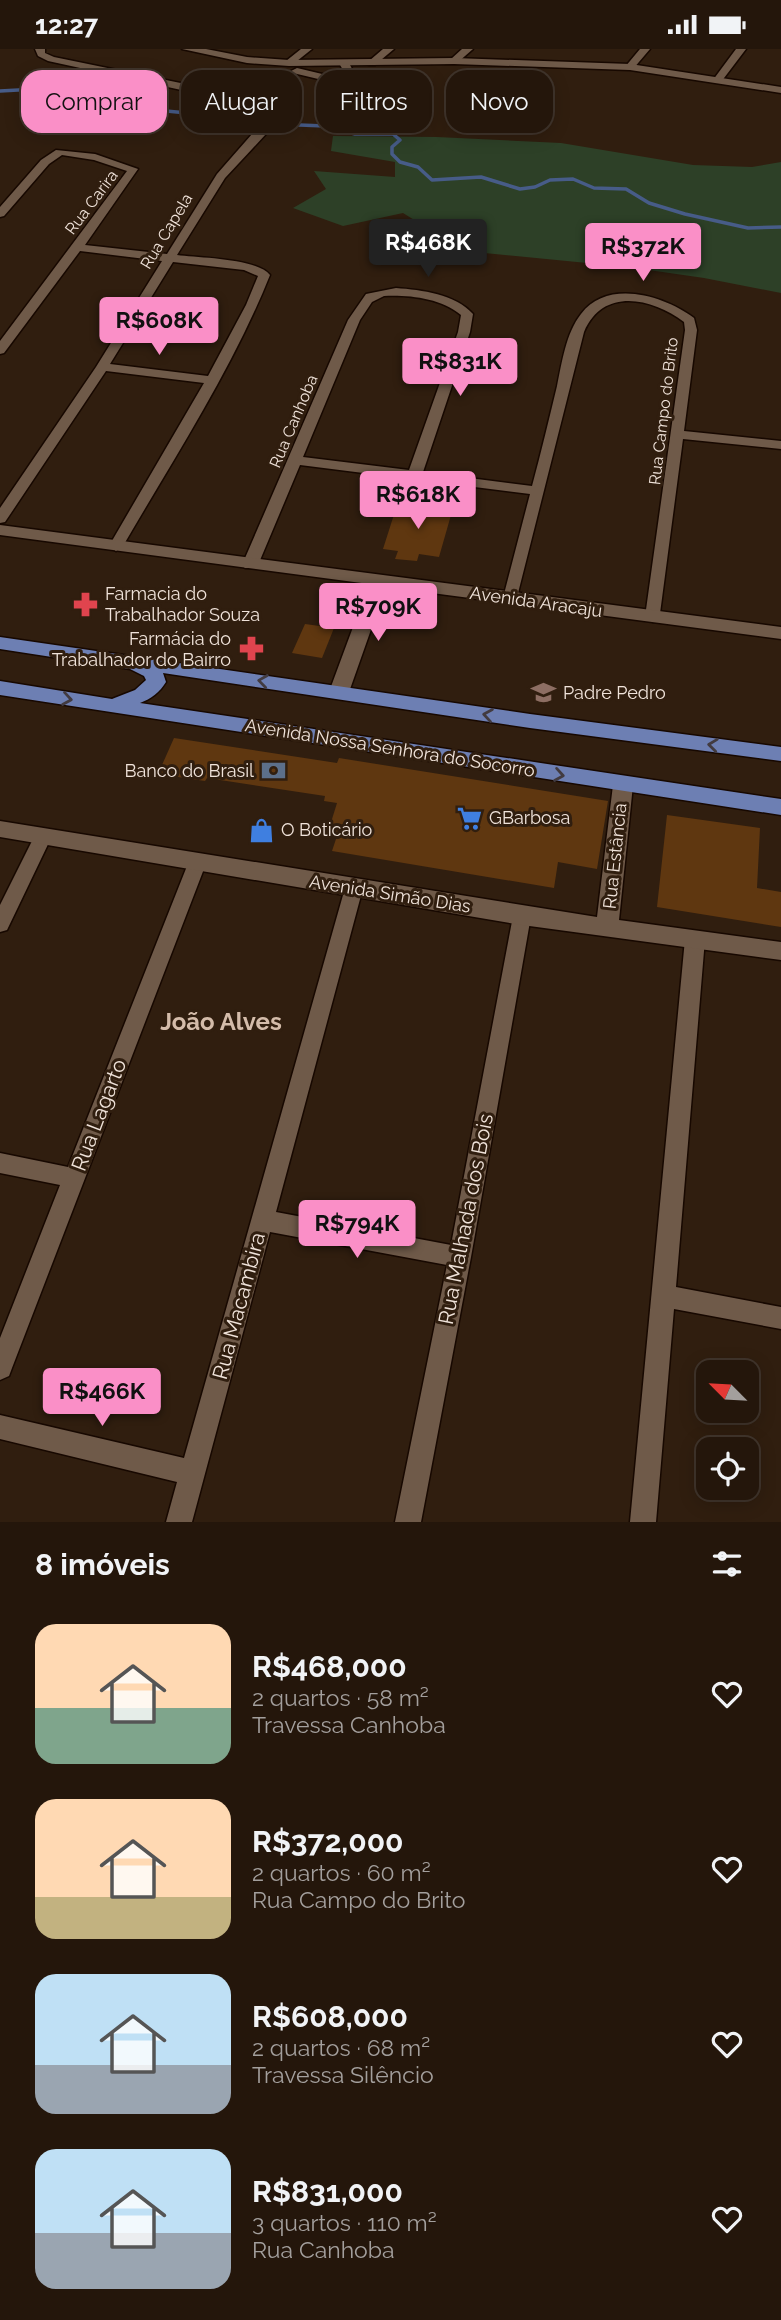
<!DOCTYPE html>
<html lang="pt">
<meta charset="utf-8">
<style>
:root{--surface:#24160b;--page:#302319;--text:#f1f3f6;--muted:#a39f9d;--line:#41352c;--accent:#fa8fc7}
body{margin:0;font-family:Raleway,sans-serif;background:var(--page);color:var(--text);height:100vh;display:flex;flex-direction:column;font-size:26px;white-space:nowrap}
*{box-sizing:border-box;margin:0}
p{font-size:23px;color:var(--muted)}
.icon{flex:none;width:38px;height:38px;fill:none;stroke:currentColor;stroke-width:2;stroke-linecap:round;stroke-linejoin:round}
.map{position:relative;height:1473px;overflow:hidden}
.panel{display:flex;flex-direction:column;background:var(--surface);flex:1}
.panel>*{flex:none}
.hud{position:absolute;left:21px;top:21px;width:740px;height:63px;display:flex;gap:14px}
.needle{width:46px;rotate:294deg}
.controls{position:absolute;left:696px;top:1311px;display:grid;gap:14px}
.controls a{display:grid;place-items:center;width:63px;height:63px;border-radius:14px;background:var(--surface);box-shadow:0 4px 18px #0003,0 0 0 2px var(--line);font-size:35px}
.price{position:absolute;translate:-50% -60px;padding:0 16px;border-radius:7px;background:var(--accent);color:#111;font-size:23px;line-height:46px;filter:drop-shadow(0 2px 4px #0008)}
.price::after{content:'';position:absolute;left:50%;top:42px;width:21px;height:16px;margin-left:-10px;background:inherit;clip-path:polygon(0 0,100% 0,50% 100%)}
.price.on{background:#222;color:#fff}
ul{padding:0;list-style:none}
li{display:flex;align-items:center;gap:21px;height:175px;padding:0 35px}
li span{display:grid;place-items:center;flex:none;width:196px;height:140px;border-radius:21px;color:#555}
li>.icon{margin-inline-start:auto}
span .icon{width:84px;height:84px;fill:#fffc;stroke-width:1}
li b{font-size:30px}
h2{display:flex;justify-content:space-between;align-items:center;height:84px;padding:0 35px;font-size:30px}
.tag{padding:0 24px;border-radius:21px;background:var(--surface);box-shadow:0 4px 18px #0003,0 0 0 2px var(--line);font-size:24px;line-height:63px}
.tag.on{background:var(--accent);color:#111}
.status{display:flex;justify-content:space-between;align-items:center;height:49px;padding:0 35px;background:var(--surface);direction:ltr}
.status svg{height:19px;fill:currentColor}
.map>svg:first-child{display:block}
.green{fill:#2d4027}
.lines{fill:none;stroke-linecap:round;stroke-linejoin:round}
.stream{stroke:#475c88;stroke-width:3.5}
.building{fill:#5f3710}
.minor-casing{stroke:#170800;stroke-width:3}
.tertiary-casing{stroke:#170800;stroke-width:3}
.primary-casing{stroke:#170800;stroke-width:3}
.minor{fill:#6f5a49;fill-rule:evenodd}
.tertiary{fill:#6f5a49;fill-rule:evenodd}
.primary{fill:#6d7fb3;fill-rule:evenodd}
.oneway{stroke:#423b40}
.labels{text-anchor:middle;stroke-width:6;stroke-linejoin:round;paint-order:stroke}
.far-street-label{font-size:16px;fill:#f0e3da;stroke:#301e0f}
.poi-label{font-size:18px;fill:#f0e3da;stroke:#301e0f;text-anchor:start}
.street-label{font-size:18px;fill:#f0e3da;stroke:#301e0f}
.near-street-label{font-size:21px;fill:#f0e3da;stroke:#301e0f}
.district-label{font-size:24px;font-weight:bold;fill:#d4bcaa;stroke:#301e0f}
</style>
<div class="status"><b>12:27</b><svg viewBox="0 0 49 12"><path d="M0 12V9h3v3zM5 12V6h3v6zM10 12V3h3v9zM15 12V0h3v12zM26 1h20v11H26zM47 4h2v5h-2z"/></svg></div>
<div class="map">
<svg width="781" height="1473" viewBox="0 0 781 1473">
<rect width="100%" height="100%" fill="#301e0f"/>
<path class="green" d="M333,87L437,88L561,94L693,116L752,118L781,113V244L704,229L628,218L464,202L403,164L343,177L293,159L326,140L314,122L395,128V113L331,102Z"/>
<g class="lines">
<path class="stream" d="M0,42L73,38L104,56L239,69L259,74
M274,75L325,77L355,85H393L400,91L392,98V105L400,113L418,118L432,131L481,128L520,140L535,138L550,131L573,130L594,139L626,140L649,154L685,165L748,179L781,178"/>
</g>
<path class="building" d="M398,453L453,459L439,508L419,505L417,512L395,510L398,502L383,500Z
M305,575L334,579L322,609L292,604Z
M174,689L337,714L339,709L608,752L597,820L558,813L554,839L332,802L338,784L328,783L337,754L324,752L325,747L207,729L205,732L158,725Z
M667,766L760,779L757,839L781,843V878L657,858Z"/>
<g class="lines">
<defs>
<path id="minor" d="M35,0H45V4L54,8L263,51L284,60L266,85L225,129L177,206C199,209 256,209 270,226C232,321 174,409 123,497L116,502L109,497L204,334L106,322L5,473L0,474V459L96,318L162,212L80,202L4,304L0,305V292L127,122L94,111L62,106L49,115L4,167L0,168V158L41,111L56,101L95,105L138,120L85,196L167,205L217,125L273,61L48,12L38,7ZM173,213L244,221L258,227L246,256L208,327L110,315Z
M301,0H312L292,16H286V12Z
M383,0H394L375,16H369V12Z
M462,0H473L457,14H451V10Z
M640,0H650L633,20H627L625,18Z
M736,0H746L721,33H715L713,31Z
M344,11L349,14L364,43L417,45L422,48L417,51L358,48L339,14Z
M396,239C422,241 455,245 473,265L470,283L423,423L532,437C541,404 549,370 557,337C562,313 566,284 581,265C608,229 665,247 694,269L697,281L684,382L781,392V400L683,390L659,572L653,573L645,568L685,281L684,273C652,249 603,238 584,283L516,552L511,554L503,549L530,445L300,416L258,516L255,519H245L242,516L348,271L366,245ZM384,247C410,246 440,249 461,266L458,283L409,421L303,408L360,271L372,253Z
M43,780L49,782L52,787L7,881L0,883V856L37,782Z
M198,805L204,807L207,812L12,1319L9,1327L0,1331V1289L60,1136L0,1124V1104L68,1118L189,812L192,807Z
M354,832L361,834L363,839L276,1163L451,1196L513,867L515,862L522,860L529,862L531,867L471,1208L421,1473H395L447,1216L270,1183L192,1473H166L177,1433L0,1390V1366L184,1409L345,839L347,834Z
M695,882L702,885L705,890L676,1238L781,1258V1280L674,1260L656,1473H630L685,890L688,885Z"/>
<path id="tertiary" d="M182,0H206L247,8L289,11L454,9L630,15L781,38V44L630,21L454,15L289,17L247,14Z
M297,19L360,34L362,36L356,39L293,24L291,22Z
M0,476L781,578V590L386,538L349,643L346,648H332L329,643L369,535L0,486Z
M623,728L630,731L633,736L619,871L781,893V911L522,876L0,788V772L597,868L613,736L616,731Z"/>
<path id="primary" d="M0,588L530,665L781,698V712L530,679L163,624L166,633C160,643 151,650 140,654L781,750V766L0,646V632L112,650L135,641L146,631L144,627L130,620L0,600Z"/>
</defs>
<use href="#minor" class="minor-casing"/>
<use href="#tertiary" class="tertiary-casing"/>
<use href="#primary" class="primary-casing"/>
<use href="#minor" class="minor"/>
<use href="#tertiary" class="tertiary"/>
<use href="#primary" class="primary"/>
</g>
<defs><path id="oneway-chevron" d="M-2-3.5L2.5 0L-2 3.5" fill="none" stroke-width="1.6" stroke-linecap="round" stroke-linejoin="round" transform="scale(1.75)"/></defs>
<g class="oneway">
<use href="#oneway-chevron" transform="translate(263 632) rotate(-172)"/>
<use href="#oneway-chevron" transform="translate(67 650) rotate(9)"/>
<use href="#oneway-chevron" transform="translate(488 666) rotate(-171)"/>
<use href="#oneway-chevron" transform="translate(713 696) rotate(-173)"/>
<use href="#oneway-chevron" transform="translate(559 726) rotate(10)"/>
</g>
<defs>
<symbol id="pharmacy-bare" viewBox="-9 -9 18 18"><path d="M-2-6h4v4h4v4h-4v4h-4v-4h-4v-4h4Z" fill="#e0444e" stroke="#301e0f" stroke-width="2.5" paint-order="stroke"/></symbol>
<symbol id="school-bare" viewBox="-9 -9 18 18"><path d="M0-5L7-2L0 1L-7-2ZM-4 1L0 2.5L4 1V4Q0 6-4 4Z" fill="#8d6e63" stroke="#301e0f" stroke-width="2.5" paint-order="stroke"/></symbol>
<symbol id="bank-bare" viewBox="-9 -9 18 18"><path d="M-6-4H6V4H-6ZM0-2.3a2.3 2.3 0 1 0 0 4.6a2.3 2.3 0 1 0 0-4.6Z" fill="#5c6f8a" stroke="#301e0f" stroke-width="2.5" paint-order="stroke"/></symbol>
<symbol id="supermarket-bare" viewBox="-9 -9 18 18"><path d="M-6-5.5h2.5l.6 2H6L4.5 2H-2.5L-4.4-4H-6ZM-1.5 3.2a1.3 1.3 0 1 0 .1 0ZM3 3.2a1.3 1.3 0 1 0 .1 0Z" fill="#3f7fe0" stroke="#301e0f" stroke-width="2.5" paint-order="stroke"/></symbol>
<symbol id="shop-bare" viewBox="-9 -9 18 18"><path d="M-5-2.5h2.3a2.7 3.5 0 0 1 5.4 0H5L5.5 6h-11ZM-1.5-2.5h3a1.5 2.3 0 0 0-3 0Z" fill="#3f7fe0" stroke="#301e0f" stroke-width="2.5" paint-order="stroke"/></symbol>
</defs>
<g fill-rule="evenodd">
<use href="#pharmacy-bare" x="68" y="538" width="35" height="35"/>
<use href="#pharmacy-bare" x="234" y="582" width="35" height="35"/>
<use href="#school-bare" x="526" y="626" width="35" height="35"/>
<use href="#bank-bare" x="256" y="704" width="35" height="35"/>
<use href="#supermarket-bare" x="452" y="752" width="35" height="35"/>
<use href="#shop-bare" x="244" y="764" width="35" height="35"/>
</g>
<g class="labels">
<g class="far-street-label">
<text transform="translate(91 153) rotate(-53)" y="6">Rua Carira</text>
<text transform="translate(166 182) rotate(-59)" y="6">Rua Capela</text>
<text transform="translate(663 362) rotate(-83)" y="6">Rua Campo do Brito</text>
<text transform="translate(293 372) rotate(-67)" y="6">Rua Canhoba</text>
</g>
<g class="poi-label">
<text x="105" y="551">Farmacia do<tspan x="105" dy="21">Trabalhador Souza</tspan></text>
<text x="231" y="596" text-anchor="end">Farmácia do<tspan x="231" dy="21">Trabalhador do Bairro</tspan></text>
<text x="563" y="650">Padre Pedro</text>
<text x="254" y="728" text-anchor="end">Banco do Brasil</text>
<text x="489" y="775">GBarbosa</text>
<text x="281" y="787">O Boticário</text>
</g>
<g class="street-label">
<text transform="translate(536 553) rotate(8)" y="6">Avenida Aracaju</text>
<text transform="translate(390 699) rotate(9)" y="6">Avenida Nossa Senhora do Socorro</text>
<text transform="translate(615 807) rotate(-84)" y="6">Rua Estância</text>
<text transform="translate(390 845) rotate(9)" y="6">Avenida Simão Dias</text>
</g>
<g class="near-street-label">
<text transform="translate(99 1066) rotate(-69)" y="7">Rua Lagarto</text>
<text transform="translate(466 1170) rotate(-79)" y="7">Rua Malhada dos Bois</text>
<text transform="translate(239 1257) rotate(-75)" y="7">Rua Macambira</text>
</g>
<g class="district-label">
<text x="221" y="981">João Alves</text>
</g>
</g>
</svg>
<div class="controls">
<a><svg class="needle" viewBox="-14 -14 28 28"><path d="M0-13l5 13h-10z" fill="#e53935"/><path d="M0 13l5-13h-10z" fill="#a39f9d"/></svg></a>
<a><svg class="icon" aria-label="locate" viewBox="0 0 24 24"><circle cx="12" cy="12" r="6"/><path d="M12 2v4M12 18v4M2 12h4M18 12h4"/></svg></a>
</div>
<b class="price on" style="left:428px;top:230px">R$468K</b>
<b class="price" style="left:643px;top:234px">R$372K</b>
<b class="price" style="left:159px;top:308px">R$608K</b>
<b class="price" style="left:460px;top:349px">R$831K</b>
<b class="price" style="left:418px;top:482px">R$618K</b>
<b class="price" style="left:378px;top:594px">R$709K</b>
<b class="price" style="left:357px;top:1211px">R$794K</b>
<b class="price" style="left:102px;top:1379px">R$466K</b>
<div class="hud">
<a class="tag on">Comprar</a>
<a class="tag">Alugar</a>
<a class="tag">Filtros</a>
<a class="tag">Novo</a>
</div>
</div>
<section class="panel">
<h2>8 imóveis<svg class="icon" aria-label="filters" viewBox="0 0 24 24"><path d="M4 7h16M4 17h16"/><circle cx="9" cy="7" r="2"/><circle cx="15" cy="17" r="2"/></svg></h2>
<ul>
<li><span style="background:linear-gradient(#ffd9b3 60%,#7fa58c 0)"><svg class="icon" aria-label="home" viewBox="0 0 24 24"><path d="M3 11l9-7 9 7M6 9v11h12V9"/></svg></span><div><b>R$468,000</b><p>2 quartos · 58 m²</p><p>Travessa Canhoba</p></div><svg class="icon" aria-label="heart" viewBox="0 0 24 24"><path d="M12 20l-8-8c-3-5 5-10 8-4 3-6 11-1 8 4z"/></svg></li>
<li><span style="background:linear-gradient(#ffd9b3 70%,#c2b280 0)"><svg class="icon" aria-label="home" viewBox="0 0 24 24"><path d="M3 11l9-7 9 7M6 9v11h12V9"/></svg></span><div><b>R$372,000</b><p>2 quartos · 60 m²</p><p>Rua Campo do Brito</p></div><svg class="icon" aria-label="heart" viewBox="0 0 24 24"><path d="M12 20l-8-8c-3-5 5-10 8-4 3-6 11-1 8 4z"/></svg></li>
<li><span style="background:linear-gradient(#bfe0f5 65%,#9aa5b1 0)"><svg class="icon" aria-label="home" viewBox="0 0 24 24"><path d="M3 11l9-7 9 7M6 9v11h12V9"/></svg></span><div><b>R$608,000</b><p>2 quartos · 68 m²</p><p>Travessa Silêncio</p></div><svg class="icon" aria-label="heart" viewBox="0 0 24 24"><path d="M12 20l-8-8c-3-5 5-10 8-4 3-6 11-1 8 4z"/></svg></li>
<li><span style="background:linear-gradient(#bfe0f5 60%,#9aa5b1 0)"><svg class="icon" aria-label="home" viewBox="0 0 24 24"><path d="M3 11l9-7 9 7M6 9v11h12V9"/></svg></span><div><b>R$831,000</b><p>3 quartos · 110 m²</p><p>Rua Canhoba</p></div><svg class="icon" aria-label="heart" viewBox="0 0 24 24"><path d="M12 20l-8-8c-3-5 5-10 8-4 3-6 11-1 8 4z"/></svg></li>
</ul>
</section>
